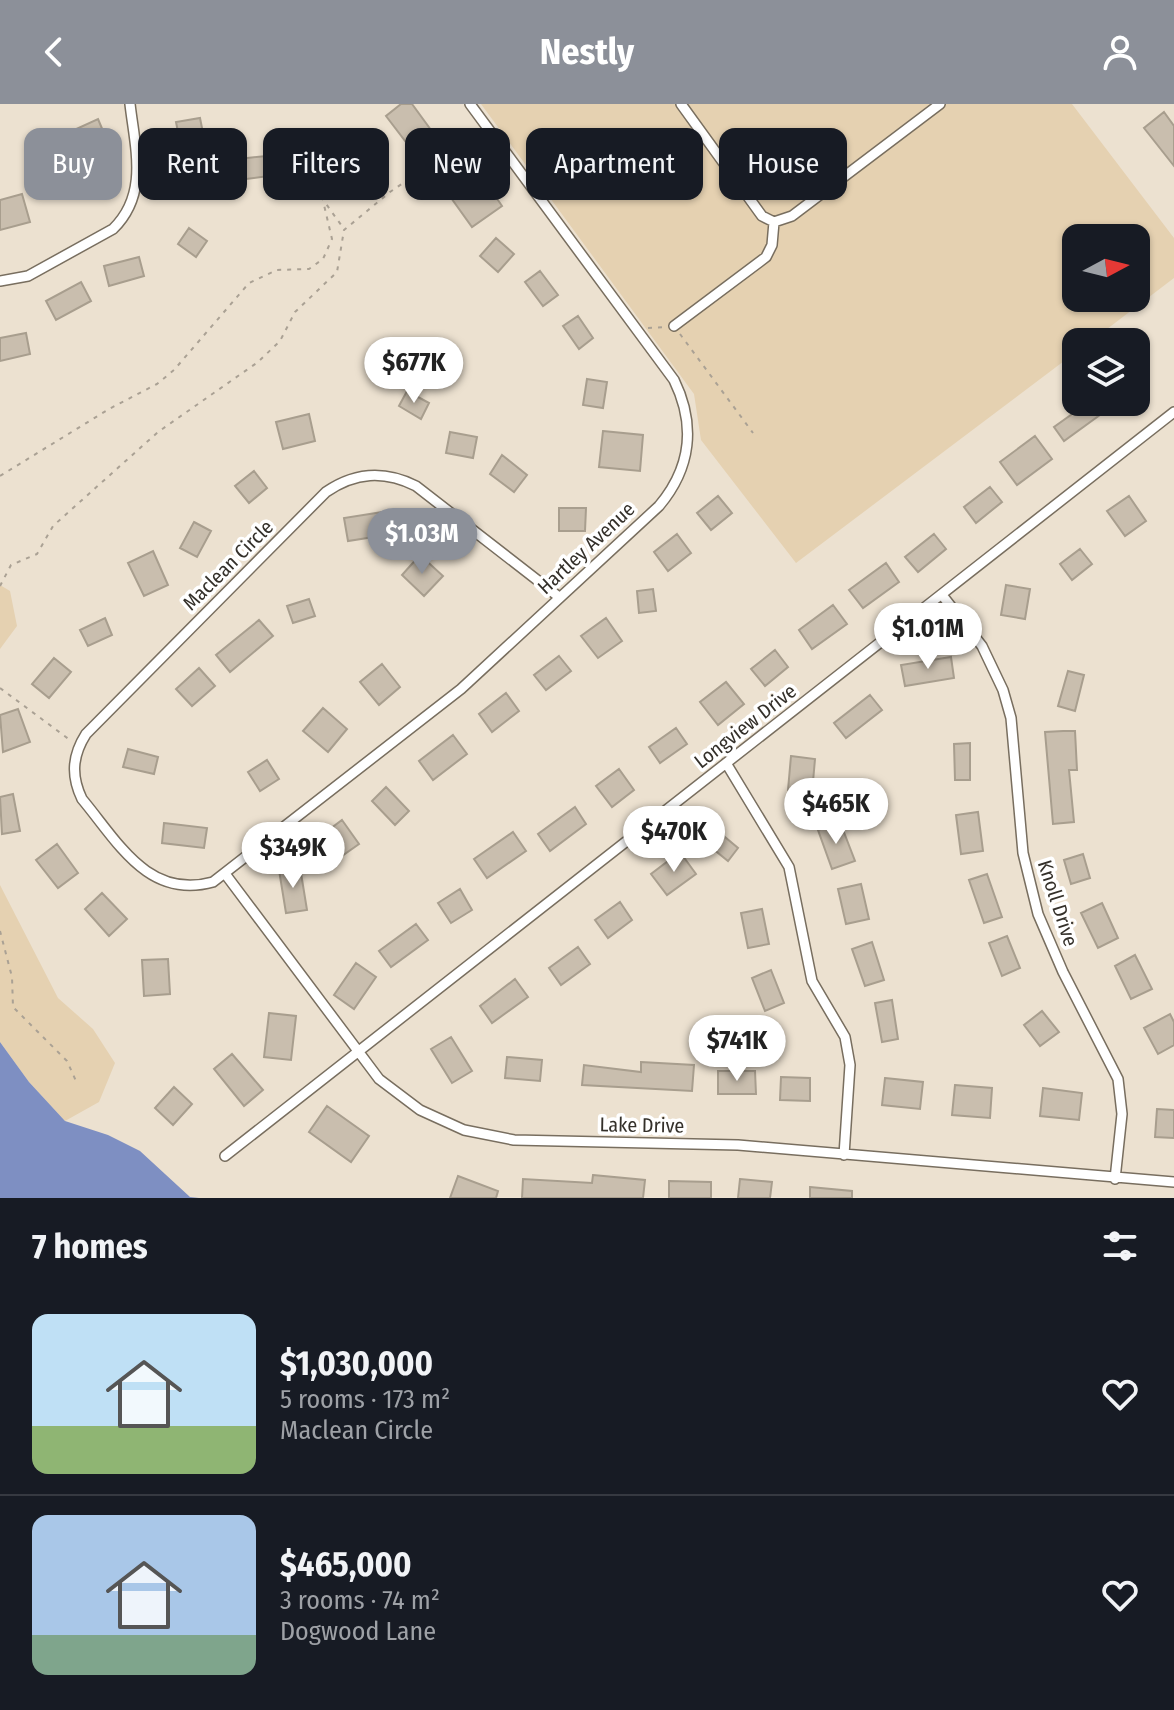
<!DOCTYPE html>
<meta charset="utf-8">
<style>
:root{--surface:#171b24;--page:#20242c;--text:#f1f3f6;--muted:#9ea1a6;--line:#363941;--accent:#8c9099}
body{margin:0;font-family:"Fira Sans Condensed",sans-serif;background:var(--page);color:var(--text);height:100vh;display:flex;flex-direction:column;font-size:30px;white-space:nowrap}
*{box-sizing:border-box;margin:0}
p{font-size:26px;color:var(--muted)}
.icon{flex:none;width:44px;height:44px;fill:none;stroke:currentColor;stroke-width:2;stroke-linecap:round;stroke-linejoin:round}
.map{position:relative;height:1094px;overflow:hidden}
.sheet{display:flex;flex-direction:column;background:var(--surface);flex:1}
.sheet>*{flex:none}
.banner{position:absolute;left:24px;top:24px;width:1126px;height:72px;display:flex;gap:16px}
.needle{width:52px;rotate:83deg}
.controls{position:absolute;left:1062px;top:120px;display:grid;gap:16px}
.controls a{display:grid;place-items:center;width:88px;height:88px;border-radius:16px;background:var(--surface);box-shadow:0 2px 6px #0004;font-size:40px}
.price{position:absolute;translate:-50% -68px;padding:0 18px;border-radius:28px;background:#fff;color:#222;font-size:26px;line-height:52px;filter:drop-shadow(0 2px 4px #0008)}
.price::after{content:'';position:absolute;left:50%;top:48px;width:24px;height:18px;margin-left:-12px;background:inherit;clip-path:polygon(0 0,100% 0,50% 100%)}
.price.on{background:var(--accent);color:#fff}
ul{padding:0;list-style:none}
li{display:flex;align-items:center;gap:24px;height:200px;padding:0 32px}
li+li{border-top:2px solid var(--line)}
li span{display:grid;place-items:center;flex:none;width:224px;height:160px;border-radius:16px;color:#555}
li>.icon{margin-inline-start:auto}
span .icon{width:96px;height:96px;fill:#fffc;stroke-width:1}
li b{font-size:34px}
h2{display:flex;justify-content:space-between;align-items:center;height:96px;padding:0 32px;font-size:34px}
.chip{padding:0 28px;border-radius:16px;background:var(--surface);box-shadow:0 2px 6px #0004;font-size:28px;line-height:72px}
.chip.on{background:var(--accent);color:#fff}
header{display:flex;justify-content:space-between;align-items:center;height:104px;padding:0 32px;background:var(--accent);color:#fff;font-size:36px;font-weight:700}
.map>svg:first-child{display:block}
.green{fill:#e5d1b1;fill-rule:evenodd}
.water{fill:#7e8fc2}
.building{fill:#c9beae;stroke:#a89e8e;stroke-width:2}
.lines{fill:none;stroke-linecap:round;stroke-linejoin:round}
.street-casing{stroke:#786e5f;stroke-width:12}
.path{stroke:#aaa194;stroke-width:2;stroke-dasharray:4 6;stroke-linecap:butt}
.street{stroke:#fff;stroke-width:9}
.labels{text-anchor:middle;stroke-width:7;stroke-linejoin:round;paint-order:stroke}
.street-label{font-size:20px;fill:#34302a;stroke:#fff}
</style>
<header><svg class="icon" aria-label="back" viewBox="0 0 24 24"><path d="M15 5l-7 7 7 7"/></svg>Nestly<svg class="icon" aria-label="person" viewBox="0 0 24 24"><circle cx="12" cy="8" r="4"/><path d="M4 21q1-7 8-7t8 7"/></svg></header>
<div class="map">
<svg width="1174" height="1094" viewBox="0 0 1174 1094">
<rect width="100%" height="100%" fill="#ece1d0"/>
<path class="green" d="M481,0H1072L1174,134V174L1090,238H1076V248L796,459L701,336L694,290ZM1076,134H1136V194H1076Z
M0,481L10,487L17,522L0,545Z
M0,781L58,894L93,925L115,959L99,998L65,1017L29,978L0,938Z"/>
<path class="water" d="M0,938L29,978L65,1017L108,1031L140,1047L190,1093L199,1094H0Z"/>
<path class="building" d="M401,0H412L431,26L409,42L386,12Z
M1164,8L1174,22V62L1144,24Z
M200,14L204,34L180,38L176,18Z
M98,15L111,46L87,56L74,26Z
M266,52L269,72L206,80L203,59Z
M480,70L502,102L472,123L449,91Z
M22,90L30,118L0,126V96Z
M189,124L207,137L196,153L178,140Z
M496,134L514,150L498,168L480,152Z
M139,153L144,172L109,182L104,162Z
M540,167L558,191L543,202L525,178Z
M81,178L91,197L56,216L46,197Z
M578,212L593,234L579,245L563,222Z
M26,229L30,250L0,257V234Z
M587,275L607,278L603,304L583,301Z
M407,287L429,299L421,315L399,302Z
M1089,298H1097L1104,308L1064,337L1054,323Z
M309,310L315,337L283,345L276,318Z
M603,327L643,331L640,367L599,363Z
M450,328L477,333L473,354L446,349Z
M1035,332L1052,355L1017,381L1000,358Z
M502,351L527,371L514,388L490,370Z
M254,367L267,384L249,399L235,382Z
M990,383L1002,398L976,419L964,403Z
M718,392L732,409L711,426L697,409Z
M1129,392L1146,417L1125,432L1107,407Z
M559,404H586L585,427H559Z
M389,407L393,430L348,437L344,414Z
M194,418L211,427L197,453L180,444Z
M677,430L691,449L668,467L654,448Z
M934,430L946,445L918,468L905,453Z
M1080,445L1092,460L1072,476L1060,460Z
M153,447L168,481L144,492L128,459Z
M420,451L443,472L424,492L402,471Z
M886,459L899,478L863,504L849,486Z
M1006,481L1030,485L1025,515L1001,511Z
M653,485L656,507L639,509L637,487Z
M309,495L315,512L293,519L287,502Z
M833,501L847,520L812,545L799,526Z
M105,514L112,531L88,542L80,526Z
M606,514L622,537L598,554L581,532Z
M259,516L273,532L230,568L216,551Z
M775,546L788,563L765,582L751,565Z
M559,552L571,567L546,586L534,571Z
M951,553L954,574L905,582L901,561Z
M54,554L71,568L49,594L32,580Z
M382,560L400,583L379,601L360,578Z
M199,564L215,582L192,602L176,585Z
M1068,567L1084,571L1075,607L1058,602Z
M726,578L744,600L718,621L700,598Z
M506,589L519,607L492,628L479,610Z
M870,591L882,606L846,634L834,619Z
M323,604L347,625L328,648L303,627Z
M18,605L30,638L3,648L0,611Z
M676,624L687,640L660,659L649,643Z
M1063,627H1075L1077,666H1069L1074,718L1053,720L1045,628Z
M453,631L467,650L433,676L419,657Z
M970,639V676H955L954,640Z
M128,645L158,653L154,670L123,663Z
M791,652L815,655L812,689L788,686Z
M267,656L279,675L260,687L248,668Z
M619,665L634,686L612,703L596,682Z
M386,683L409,707L395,721L372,697Z
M13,690L20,727L2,730L0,693Z
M575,703L586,720L550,747L538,730Z
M978,708L983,747L961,750L956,711Z
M342,716L359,740L339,754L322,731Z
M707,718L738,744L728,757L696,731Z
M840,718L855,757L832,765L818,726Z
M164,719L207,724L204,744L162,739Z
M513,728L526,747L487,774L474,755Z
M57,740L78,769L58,784L36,756Z
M680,748L696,770L667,791L651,770Z
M1083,750L1090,774L1071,780L1064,756Z
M300,763L307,806L286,809L279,766Z
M987,770L1002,813L984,819L969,776Z
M861,780L869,815L846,820L838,785Z
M460,785L472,806L451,819L438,799Z
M102,789L127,815L109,832L85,805Z
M620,798L632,816L608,834L595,816Z
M1102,799L1118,834L1098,844L1081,809Z
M762,805L769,840L748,844L741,809Z
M416,820L428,836L391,863L379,847Z
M1007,832L1020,864L1002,872L989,839Z
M872,838L884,876L865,882L852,845Z
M578,843L590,860L561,881L549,864Z
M1135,851L1152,885L1131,895L1115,862Z
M168,855L170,890L144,892L142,856Z
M356,859L376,873L354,905L334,891Z
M771,866L784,899L765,907L752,874Z
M515,875L528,893L492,919L480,902Z
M892,896L898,935L882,938L875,899Z
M1042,907L1059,928L1040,942L1024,921Z
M269,909L296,912L291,956L264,953Z
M1170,910L1174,918V941L1158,950L1144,924Z
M451,933L472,967L452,979L431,945Z
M232,950L263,986L244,1002L214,965Z
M507,953L542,956L540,977L505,974Z
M641,958L694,961L692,987L582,981L584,961L641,968Z
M718,967H755L756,990H718Z
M781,973L810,974V997L780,996Z
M885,974L923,978L920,1005L882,1001Z
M955,981L992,984L990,1014L952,1011Z
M174,983L192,1000L173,1021L155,1004Z
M1043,984L1082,989L1079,1016L1040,1012Z
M327,1002L369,1032L351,1058L309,1028Z
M1157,1005L1174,1006V1034L1155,1033Z
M593,1071L645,1076L643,1094H522L523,1075L592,1079Z
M458,1072L498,1087L496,1094H450Z
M740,1075L772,1078L770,1094H738Z
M669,1077L711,1078V1094H669Z
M810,1083L852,1087V1094H810Z"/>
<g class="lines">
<defs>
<path id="street" d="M470,0L674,276C696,321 691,364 659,402L461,585L213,778C148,796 118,738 82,695C71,672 72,652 86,630L326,388C355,368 384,366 416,382L559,493
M681,0L762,112L774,118
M774,118L792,112L940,0
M0,177L28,172L113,125C149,90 135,44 130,0
M674,222L766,153L772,141L774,118
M942,491L982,542L1003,586L1011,614L1023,749L1038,810L1063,868L1118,975L1122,1010L1115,1075
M726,659L789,763L812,877L845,933L850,961L844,1051
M226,771L379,975L420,1006L464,1026L514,1036L738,1041L1174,1078
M225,1052L1174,308"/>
</defs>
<use href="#street" class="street-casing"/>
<path class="path" d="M286,44L344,125
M648,224L665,223
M680,230L753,329
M0,372L109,305L157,280L174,266L249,179L277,166L309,165L323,155L332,135L324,101
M0,482L11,461L37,450L53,422L158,328L258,258L280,237L295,208L337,168L344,126L390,88L476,29
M0,584L70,636
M0,827L12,873L13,903L67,957L76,977"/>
<use href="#street" class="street"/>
</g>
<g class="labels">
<g class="street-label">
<text transform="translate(586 444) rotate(-43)" y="7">Hartley Avenue</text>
<text transform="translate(228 461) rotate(-45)" y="7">Maclean Circle</text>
<text transform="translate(745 622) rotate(-38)" y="7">Longview Drive</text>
<text transform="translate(1058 799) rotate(72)" y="7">Knoll Drive</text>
<text transform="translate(642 1021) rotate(1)" y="7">Lake Drive</text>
</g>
</g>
</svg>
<div class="controls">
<a><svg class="needle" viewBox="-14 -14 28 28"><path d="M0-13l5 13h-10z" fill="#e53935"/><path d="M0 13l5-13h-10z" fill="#9ea1a6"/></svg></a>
<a><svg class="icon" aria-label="layers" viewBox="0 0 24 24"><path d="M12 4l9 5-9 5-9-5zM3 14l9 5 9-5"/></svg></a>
</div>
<b class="price" style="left:414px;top:301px">$677K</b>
<b class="price on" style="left:422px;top:472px">$1.03M</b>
<b class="price" style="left:928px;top:567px">$1.01M</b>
<b class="price" style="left:836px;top:742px">$465K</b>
<b class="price" style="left:674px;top:770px">$470K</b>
<b class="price" style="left:293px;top:786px">$349K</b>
<b class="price" style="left:737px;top:979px">$741K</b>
<div class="banner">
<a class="chip on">Buy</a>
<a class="chip">Rent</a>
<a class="chip">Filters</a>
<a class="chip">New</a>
<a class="chip">Apartment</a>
<a class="chip">House</a>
</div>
</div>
<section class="sheet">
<h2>7 homes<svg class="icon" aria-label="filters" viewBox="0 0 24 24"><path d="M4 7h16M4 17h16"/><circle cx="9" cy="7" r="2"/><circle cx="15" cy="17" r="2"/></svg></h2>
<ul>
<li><span style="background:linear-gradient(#bfe0f5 70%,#8fb573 0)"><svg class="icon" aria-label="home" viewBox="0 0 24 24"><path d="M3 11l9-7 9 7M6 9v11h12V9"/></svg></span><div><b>$1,030,000</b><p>5 rooms · 173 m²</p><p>Maclean Circle</p></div><svg class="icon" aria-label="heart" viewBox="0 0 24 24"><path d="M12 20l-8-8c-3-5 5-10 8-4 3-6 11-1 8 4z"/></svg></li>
<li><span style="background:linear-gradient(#a9c7e8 75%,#7fa58c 0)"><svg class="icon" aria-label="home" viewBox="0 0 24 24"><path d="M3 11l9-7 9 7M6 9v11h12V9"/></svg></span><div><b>$465,000</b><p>3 rooms · 74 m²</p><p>Dogwood Lane</p></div><svg class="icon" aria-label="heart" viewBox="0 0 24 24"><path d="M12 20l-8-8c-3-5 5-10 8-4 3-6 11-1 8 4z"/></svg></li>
</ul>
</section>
